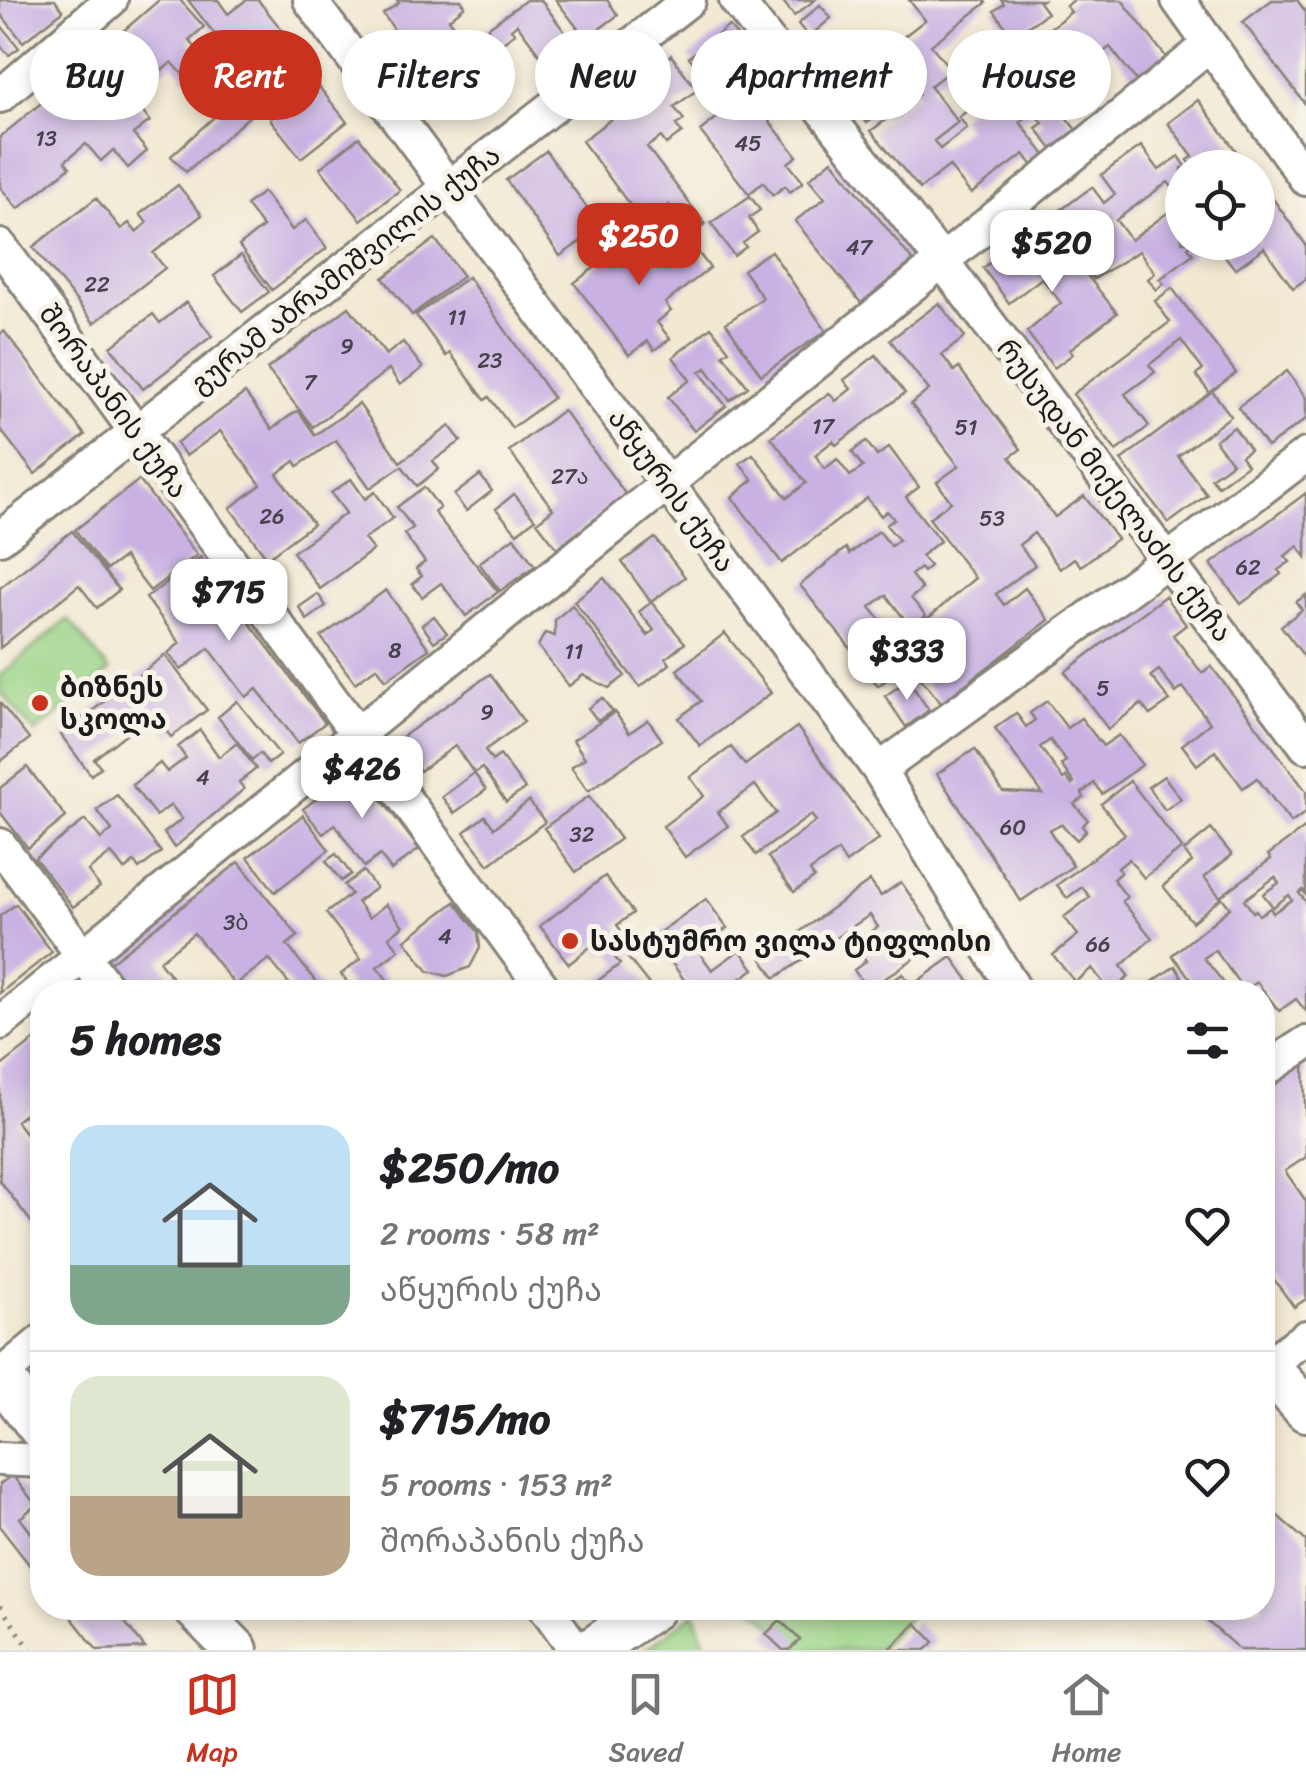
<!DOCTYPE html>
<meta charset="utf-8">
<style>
:root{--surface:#fff;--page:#f6f6f6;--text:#202124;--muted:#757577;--line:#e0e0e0;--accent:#c8321e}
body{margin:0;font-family:Sriracha,"Noto Sans Georgian",sans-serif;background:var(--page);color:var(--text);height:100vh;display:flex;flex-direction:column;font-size:38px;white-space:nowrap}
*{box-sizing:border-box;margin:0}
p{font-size:32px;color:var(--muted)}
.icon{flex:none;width:55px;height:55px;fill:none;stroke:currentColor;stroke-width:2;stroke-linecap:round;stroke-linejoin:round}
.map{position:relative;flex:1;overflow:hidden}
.drawer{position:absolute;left:30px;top:980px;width:1245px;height:640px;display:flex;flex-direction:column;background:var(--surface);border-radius:40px;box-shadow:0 5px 15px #0003}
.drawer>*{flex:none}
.hud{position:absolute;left:30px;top:30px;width:1248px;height:90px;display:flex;gap:20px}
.buttons{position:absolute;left:1165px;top:150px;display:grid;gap:20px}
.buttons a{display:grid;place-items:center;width:110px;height:110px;border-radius:50%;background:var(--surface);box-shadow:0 5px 15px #0003;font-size:50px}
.price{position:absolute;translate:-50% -85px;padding:0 22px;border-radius:20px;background:#fff;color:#222;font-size:32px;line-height:65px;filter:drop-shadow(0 2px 5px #0008)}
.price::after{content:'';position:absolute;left:50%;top:60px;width:30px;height:22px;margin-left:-15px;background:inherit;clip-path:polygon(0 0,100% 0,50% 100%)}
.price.selected{background:var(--accent);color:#fff}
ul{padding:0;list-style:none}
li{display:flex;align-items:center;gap:30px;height:250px;padding:0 40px}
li+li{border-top:2px solid var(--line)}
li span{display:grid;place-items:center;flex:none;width:280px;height:200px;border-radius:30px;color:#555}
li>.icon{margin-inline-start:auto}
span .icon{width:120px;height:120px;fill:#fffc;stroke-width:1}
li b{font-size:42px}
h2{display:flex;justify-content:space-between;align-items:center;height:120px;padding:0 40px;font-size:42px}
.tag{padding:0 35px;border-radius:45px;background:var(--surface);box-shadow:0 5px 15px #0003;font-size:35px;line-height:90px}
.tag.selected{background:var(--accent);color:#fff}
.menu{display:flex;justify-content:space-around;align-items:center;height:140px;border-top:2px solid var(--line);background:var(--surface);font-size:28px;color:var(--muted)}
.menu a{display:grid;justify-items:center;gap:5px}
.menu .selected{color:var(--accent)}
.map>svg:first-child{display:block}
.green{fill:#9bd487;stroke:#5c7852;stroke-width:2.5}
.building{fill:#c9b2e3;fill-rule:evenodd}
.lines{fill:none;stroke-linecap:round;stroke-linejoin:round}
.minor-casing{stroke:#878278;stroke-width:38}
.major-casing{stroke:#878278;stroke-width:48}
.path{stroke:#878278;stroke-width:5;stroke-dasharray:2.5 8;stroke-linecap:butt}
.minor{stroke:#fff;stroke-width:32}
.major{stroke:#fff;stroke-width:42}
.poi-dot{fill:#c8321e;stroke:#f7f3e8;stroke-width:4}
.labels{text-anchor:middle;stroke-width:10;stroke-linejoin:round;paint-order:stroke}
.number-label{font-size:22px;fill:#47424e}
.street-label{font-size:28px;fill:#1c1c1c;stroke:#f7f3e8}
.poi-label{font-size:28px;font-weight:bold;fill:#1c1c1c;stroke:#f7f3e8;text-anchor:start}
</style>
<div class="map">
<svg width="1306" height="1650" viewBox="0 0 1306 1650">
<rect width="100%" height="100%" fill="#f7f3e8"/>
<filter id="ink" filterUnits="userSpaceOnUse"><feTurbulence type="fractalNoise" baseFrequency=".01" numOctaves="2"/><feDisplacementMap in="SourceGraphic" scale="20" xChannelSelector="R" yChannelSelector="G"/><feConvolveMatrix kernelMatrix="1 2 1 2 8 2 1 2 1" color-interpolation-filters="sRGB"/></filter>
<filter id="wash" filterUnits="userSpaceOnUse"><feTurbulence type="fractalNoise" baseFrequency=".0048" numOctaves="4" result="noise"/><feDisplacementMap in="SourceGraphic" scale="40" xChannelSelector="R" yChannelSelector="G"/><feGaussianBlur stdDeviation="2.25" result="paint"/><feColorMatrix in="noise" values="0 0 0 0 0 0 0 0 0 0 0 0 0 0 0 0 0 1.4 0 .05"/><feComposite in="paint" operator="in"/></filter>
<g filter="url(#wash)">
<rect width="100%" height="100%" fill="#f2e9d3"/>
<path class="green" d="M68,619L110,671L35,733L0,691V675Z
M754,1608H918L877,1650H799Z
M695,1613L707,1650H644Z"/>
<g id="blocks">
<path class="building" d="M0,0H55L63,11L23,42L0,13Z
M159,0H180L204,27L189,40L206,60L186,78L172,62L153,78L133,55L129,59L113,40Z
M188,0H218L228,14L246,0H258L309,64L259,104L239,80L233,85L206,52L220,41Z
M397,0H461L465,6L449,19L467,43L526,0H541L578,50L551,70L517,24L511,29L515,33L476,62L491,82L453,110L383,14L399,3Z
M556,0H607L618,15L586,39Z
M782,0H815L794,16Z
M909,0H984L986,3L931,45L951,70L930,86L958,122L934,141L940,149L967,128L959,117L982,99L952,60L978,40L1008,78L1058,40L1049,29L1071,12L1066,6L1074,0H1122L1169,61L1139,84L1110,47L1078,72L1074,67L1055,82L1062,90L1051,98L1076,130L1052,149L1036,128L1043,123L1034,111L1020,122L1047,158L1034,167L1024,154L971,194L949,166L920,189L871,131L919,94L917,91L883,118L880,114L867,123L839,87L925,20Z
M1001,0H1042L1039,2L1047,13L1013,37L994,11L1004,4Z
M1272,0H1297L1306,12V105L1243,22Z
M820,5L831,18L809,37L798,24Z
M0,24L19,48L9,55L0,45Z
M729,26L769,76L747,93L797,156L788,163L803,182L790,192L785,186L773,195L763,182L749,194L700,131L729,108L689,57Z
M671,55L697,90L674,107L684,120L676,125L682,133L666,144L661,137L647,147L705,224L691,234L669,205L644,224L582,141L632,103L639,113L656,100L640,78Z
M81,70L100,93L116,80L150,121L133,134L147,151L128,168L113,150L101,161L86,144L65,161L70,167L18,209L0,187V137Z
M315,82L347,122L301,158L270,119Z
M236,97L252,114L186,172L171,156Z
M1198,100L1240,156L1225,168H1193L1188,160L1193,157L1168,123Z
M359,137L400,190L361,220L320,168Z
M1141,146L1159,170L1179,156L1187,168H1182V179L1172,187L1168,182L1116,220L1131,240L1182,202V242H1195L1188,247L1193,254L1160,279L1164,284L1156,290L1148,279L1155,273L1139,251L1094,279L1050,218L1092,187L1104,203L1115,194L1101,175Z
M546,151L601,227L560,256L506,180Z
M832,160L913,261L861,303L795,221L825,198L809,179Z
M1258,178L1306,245V279L1293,288L1264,248L1235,269L1225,256L1243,242H1258Z
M178,185L202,215L153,253L165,268L94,323L33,247L96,198L121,229L129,223L136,232L147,223L140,214Z
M263,192L292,230L306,220L327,248L272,290L239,246L263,227L246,205Z
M750,196L760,210L749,218L758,232L743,243L746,247L734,256L711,223Z
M626,221L658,263L688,239L710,268L665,303L671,311L657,322L670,339L654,350L648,341L629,355L574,283L623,246L612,232Z
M1034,229L1065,269L1075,260L1117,313L1070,349L1073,354L1054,368L1027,332L1061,303L1042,278L1009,303L983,268Z
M435,239L463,276L412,315L383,278Z
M771,251L826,331L761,375L726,323L763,298L743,270Z
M241,255L269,292L242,312L214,276Z
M468,277L553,398L512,428L489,397L485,400L450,353L446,356L416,315Z
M1172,288L1236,373L1212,391L1231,416L1178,456L1207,495L1169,523L1121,460L1210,393L1196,375L1203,370L1181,340L1149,365L1155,372L1125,394L1149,426L1116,451L1073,394L1170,322L1155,301Z
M186,302L212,336L143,389L111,347L153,314L160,323Z
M939,303L965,337L942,355L954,371L959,368L1021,449L1010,457L1055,517L1084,496L1117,539L1081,566L1074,558L1060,569L1034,533L1019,545L1035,565L996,594L1004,605L1025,588L1049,620L941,703L918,675L914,679L905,666L940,638L926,620L975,578L929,518L951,502L937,482L959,466L911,404L929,390L890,340Z
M349,307L386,355L403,342L423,368L400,385L389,369L313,427L267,369Z
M711,327L729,350L723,354L748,387L730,400L706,368L700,372L726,406L694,431L668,397L690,380L673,357Z
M4,331L85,435L35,474L0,429V334Z
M876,355L905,393L836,445L833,441L815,455L825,469L837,459L850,476L863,467L852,452L866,441L877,456L889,447L919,487L906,497L940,541L921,556L930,566L923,572L920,568L911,575L922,589L911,598L926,616L907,631L902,624L906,621L886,595L870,607L892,635L868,654L858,641L850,648L800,585L846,548L849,554L879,531L891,546L899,540L886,525L894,519L887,511L881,516L867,498L782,563L732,497L753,480L740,463L753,454L787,498L806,483L771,437L829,393L836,401L851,389L844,380Z
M1287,371L1306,398V419L1267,447L1238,407Z
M245,393L272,429L298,410L315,435L359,404L400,462L450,426L461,441L433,461L439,469L417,486L402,466L370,488L336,440L298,466L295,461L277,474L313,524L267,558L230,508L261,485L220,431L186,456L176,443Z
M563,410L627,496L557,548L537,522L553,509L509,451Z
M1234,427L1250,450L1241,456L1247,465L1218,486L1211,478L1232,463L1215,440Z
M480,475L492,491L466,511L454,495Z
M351,479L365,499L375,492L393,518L364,539L373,550L320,589L293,552L346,513L331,493Z
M139,480L197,555L150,591L124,557L106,570L75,530Z
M424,487L440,508L434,512L498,592L466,616L441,583L422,597L412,584L422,576L416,569L425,562L404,534L413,528L397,507Z
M1306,493V557L1298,546L1285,556L1290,562L1278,570L1281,574L1241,604L1211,564Z
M514,494L535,519L517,533L496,509Z
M72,531L119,590L97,608L79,585L0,648V588Z
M514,537L535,566L500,591L479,563Z
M655,538L685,577L651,602L622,562Z
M200,557L325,723L298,743L257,689L246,697L209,648L181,670L168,653L180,643L146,598Z
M604,578L648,636L654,630L639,612L651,602L685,643L666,658L670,664L640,687L574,601Z
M386,590L429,649L386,680L377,667L355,683L321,637Z
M318,594L326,606L307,620L299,607Z
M1306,595V659L1281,626L1302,610L1296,602Z
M1165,596L1186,625L1173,635L1202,673L1211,666L1306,791V812L1291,823L1257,778L1243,788L1215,751L1197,765L1182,745L1210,723L1183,687L1176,693L1159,670L1151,676L1170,701L1150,715L1141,704L1108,729L1065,672Z
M572,605L625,676L609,688L583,675L569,686L538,646L545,633L555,636V620Z
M434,616L447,633L434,642L422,625Z
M725,633L771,693L700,746L679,718L701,701L677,670Z
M888,653L900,670L878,686L866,669Z
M165,655L207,710L171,737L159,722L153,726L146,718L94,759L101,767L91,775L61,735Z
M490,674L524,722L485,750L492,761L500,755L525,789L506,802L482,768L474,773L455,746L420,771L398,740Z
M908,680L929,710L906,727L885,696Z
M602,698L612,711L598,721L588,708Z
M237,701L280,755L268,764L260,753L252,760L218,717Z
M1047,701L1067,728L1081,718L1103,746L1119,735L1142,765L1102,794L1094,783L1082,793L1084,798L1074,804L1088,820L1082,826L1086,831L1077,840L1061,824L1049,830L1073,866L1021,901L937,774L975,749L1003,792L1043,794L995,728L1016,713L1026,727L1035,720L1030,713ZM1050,740L1066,761L1061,765L1074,783L1072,785L1066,777L1063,779L1040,747Z
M0,703L29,739L0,762Z
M615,712L629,733L648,720L662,740L588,791L571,767L585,758L573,740Z
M797,727L879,839L846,863L838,851L810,871L814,878L794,892L768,857L816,821L811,815L756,855L743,837L776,813L755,785L718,812L728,826L685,857L663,826L704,796L690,777L731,747L745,765Z
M200,730L219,757L237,743L256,769L239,782L244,789L174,848L164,833L182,819L171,805L156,816L132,785L160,763L167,772L186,758L178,747Z
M27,767L66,817L28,848L0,812V788Z
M357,767L419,849L391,870L380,855L364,867L335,824L323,834L303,809Z
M474,773L486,790L454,813L442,797Z
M1164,776L1181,799L1165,810L1148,787Z
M1130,781L1182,848L1144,878L1129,859L1118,868L1121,872L1113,879L1127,897L1122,901L1152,938L1121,966L1129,977L1110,992L1092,968L1075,982L1053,955L1078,935L1064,917L1090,897L1082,887L1067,898L1057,885L1125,834L1101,804Z
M117,795L161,852L139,869L134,862L124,870L111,853L88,871L100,887L73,907L35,858L85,820L101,839L112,830L97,810Z
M589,796L620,839L576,872L544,828Z
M529,801L545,822L489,865L464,832L485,816L494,828Z
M303,815L329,850L275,892L248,857Z
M1306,827V895L1303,890L1299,893L1306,902V1011L1296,999L1279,1011L1257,982L1245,991L1215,950L1204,958L1223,982L1209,992H1201L1172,955L1230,908L1221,896L1271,859L1268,855ZM1275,877L1279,883L1263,894L1273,907L1289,895L1292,900L1273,913L1270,908L1259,915L1256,910L1253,912L1244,900Z
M1211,829L1232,855L1204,877L1221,898L1192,922L1163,886L1192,862L1184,851Z
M336,854L351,874L341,881L326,861Z
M239,862L298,936L287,945L324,992H296L269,959L235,985L194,933L159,961L183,992H128L107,965Z
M363,871L376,888L357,902L369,918L386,904L403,926L389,937L399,950L377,967L397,992H344L351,987L341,974L361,959L326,913L351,894L344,885Z
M605,876L633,913L617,925L637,951L628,958L655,992H583L620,964L609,950L603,954L595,943L569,964L540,926Z
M870,881L881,896L901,882L941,940L868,990L854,970L866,961L854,943L878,927L870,915L775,978L762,959Z
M706,899L727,928L697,949L712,970L740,950L754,969L737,981L745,992H693L653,937Z
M455,902L478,932L480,948L470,967L447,976L428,971L405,940Z
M16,904L52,952L0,993V916Z
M952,957L977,992H876L903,974L911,986Z
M1175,966L1182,977L1166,988L1169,992H1138Z
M42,1034V1100L16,1121L42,1154V1236L0,1181V1067Z
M1304,1061L1306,1157L1285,1171L1306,1201V1299L1294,1307L1262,1263V1090Z
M12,1475L36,1505L20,1518L42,1547V1581L0,1527V1484Z
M1262,1502L1306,1541V1650H1240L1192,1608H1262Z
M64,1608H123L117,1612L145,1648L97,1650Z
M780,1620L800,1640L789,1650H783L766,1634Z
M916,1623L934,1642L926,1650H889Z"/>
</g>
</g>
<g filter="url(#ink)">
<use href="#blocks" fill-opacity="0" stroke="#878278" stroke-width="2.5"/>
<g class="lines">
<defs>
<path id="minor" d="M310,0L879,770L1016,992
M736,0L942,261L1306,746
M1178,0L1306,179
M0,96L111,0
M0,246L546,992
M0,538L689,0
M879,770L1168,560L1306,455
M0,845L110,992
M0,1023L1209,45
M1262,1072L1306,1043
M1267,1365L1306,1337
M0,1376L42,1341
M0,1459L42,1461
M546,1608L576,1650"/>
<path id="major" d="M1262,1361L1306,1410
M0,1376L42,1430
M195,1608L236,1650
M591,1650L653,1608"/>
</defs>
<use href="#minor" class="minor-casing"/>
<use href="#major" class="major-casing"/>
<path class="path" d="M0,1606L31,1650"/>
<use href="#minor" class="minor"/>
<use href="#major" class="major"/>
</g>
</g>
<g class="poi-dot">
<circle cx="40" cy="703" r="10"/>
<circle cx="570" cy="941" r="10"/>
</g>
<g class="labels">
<g class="number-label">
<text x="46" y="146">13</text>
<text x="748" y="151">45</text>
<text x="859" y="255">47</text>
<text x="97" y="292">22</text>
<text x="457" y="325">11</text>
<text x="347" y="354">9</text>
<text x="490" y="368">23</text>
<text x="310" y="390">7</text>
<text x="823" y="434">17</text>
<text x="966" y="435">51</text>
<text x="570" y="484">27ა</text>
<text x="272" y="524">26</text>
<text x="992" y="526">53</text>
<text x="1248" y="575">62</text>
<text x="395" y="658">8</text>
<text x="574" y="659">11</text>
<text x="1103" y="696">5</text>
<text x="487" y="720">9</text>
<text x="203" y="785">4</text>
<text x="1013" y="835">60</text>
<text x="582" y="842">32</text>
<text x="236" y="930">3ბ</text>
<text x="445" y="944">4</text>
<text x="1098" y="952">66</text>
</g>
<g class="street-label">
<text transform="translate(345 269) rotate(-38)" y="10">გურამ აბრამიშვილის ქუჩა</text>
<text transform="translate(114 401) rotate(54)" y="10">შორაპანის ქუჩა</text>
<text transform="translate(672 490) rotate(54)" y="10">აწყურის ქუჩა</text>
<text transform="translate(1115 490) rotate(53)" y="10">რუსუდან მიქელაძის ქუჩა</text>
</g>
<g class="poi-label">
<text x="60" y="697">ბიზნეს<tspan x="60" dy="32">სკოლა</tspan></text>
<text x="590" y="951">სასტუმრო ვილა ტიფლისი</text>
</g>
</g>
</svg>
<div class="buttons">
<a><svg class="icon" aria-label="locate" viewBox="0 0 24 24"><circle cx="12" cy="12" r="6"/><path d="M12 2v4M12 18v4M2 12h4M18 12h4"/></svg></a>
</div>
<b class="price selected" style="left:639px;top:288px">$250</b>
<b class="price" style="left:1052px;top:295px">$520</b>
<b class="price" style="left:229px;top:644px">$715</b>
<b class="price" style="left:907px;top:703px">$333</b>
<b class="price" style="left:362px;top:821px">$426</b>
<div class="hud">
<a class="tag">Buy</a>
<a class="tag selected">Rent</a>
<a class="tag">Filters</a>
<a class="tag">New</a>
<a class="tag">Apartment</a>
<a class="tag">House</a>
</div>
<section class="drawer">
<h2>5 homes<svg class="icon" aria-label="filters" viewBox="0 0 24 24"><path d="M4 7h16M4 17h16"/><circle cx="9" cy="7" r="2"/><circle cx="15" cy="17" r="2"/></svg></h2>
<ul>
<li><span style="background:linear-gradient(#bfe0f5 70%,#7fa58c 0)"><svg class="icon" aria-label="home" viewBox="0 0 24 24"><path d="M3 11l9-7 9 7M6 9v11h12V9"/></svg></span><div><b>$250/mo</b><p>2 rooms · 58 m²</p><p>აწყურის ქუჩა</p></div><svg class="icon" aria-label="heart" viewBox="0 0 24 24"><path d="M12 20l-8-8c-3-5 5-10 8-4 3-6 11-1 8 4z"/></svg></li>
<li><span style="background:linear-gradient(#dfe7d0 60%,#b9a48a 0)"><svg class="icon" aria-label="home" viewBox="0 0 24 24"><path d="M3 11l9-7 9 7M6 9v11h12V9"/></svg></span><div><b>$715/mo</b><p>5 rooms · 153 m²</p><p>შორაპანის ქუჩა</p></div><svg class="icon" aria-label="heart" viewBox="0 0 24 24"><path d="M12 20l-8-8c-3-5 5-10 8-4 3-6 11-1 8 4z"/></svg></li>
</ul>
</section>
</div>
<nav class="menu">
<a class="selected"><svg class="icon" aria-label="map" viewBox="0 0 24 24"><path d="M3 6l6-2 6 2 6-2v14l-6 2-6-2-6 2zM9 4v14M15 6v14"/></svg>Map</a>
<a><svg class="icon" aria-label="saved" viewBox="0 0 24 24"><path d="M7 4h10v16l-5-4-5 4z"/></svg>Saved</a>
<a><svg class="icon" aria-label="home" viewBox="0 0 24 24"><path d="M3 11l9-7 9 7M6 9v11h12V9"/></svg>Home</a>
</nav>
